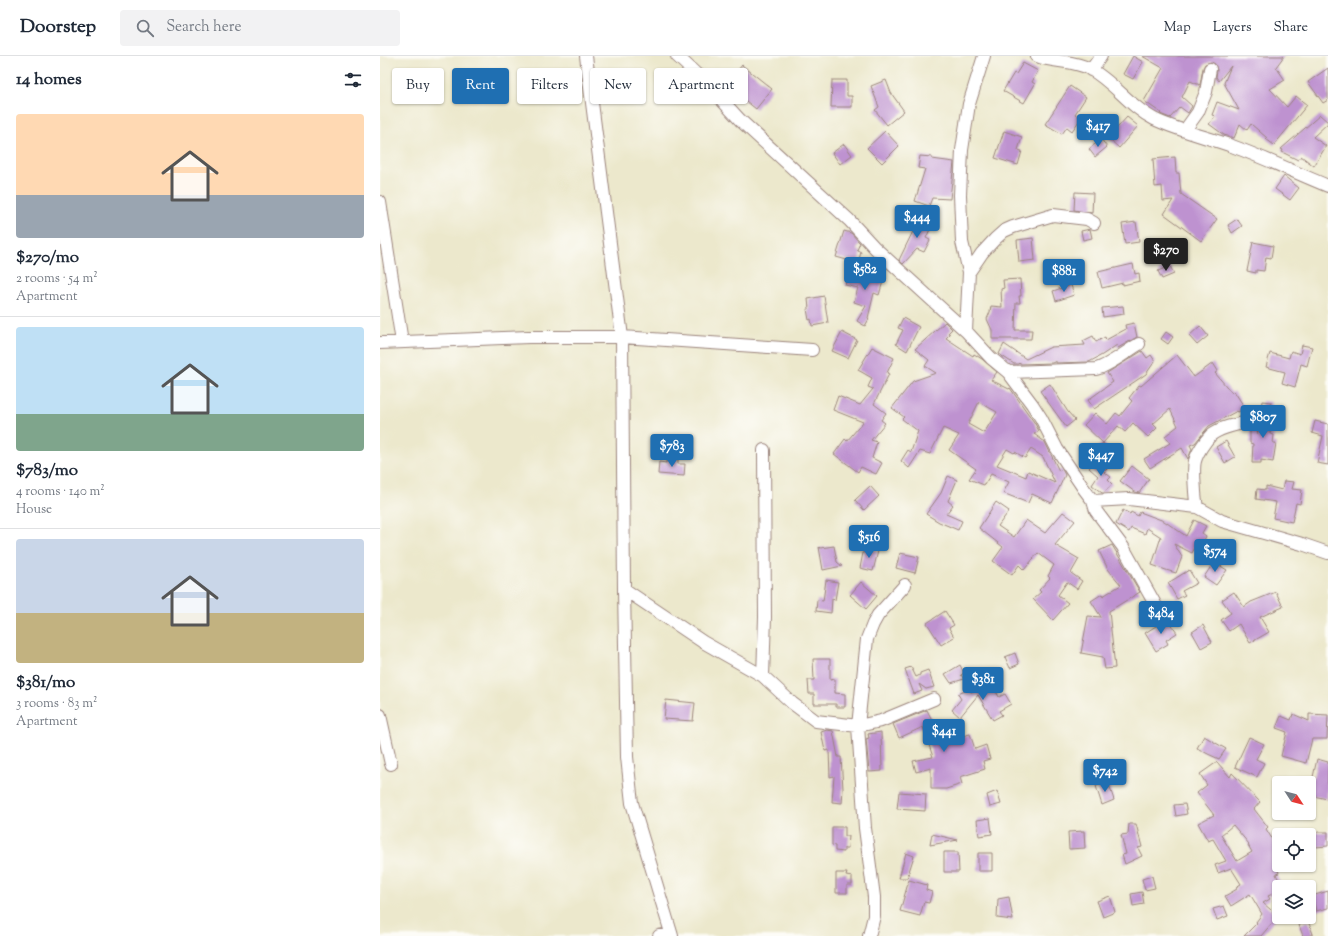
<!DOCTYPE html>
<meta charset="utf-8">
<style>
:root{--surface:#fff;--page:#f2f2f3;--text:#1f2937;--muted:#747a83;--line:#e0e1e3;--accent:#1f6fb2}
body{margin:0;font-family:"Sorts Mill Goudy",serif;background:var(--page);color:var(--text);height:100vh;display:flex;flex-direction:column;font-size:15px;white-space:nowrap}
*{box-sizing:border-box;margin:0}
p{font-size:13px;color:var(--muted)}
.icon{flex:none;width:22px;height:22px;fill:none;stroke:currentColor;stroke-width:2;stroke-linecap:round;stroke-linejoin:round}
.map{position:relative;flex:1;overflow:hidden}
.drawer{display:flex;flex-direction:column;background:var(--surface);width:380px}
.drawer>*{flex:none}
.guide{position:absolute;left:12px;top:12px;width:380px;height:36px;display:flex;gap:8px}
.needle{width:26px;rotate:126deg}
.fabs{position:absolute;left:892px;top:720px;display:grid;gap:8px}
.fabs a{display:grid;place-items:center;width:44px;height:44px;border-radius:4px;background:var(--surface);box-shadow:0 1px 3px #0004;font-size:20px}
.price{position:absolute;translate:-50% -34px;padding:0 9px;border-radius:4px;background:var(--accent);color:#fff;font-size:13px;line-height:26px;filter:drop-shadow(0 1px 2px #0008)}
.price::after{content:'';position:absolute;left:50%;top:24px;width:12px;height:9px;margin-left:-6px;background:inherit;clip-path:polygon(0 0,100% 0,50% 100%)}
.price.current{background:#222;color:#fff}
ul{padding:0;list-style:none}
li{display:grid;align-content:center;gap:8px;height:212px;padding:0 16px}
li+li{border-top:1px solid var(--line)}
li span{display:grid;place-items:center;height:124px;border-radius:4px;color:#555}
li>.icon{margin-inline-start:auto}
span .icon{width:72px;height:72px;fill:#fffc;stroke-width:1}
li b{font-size:17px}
h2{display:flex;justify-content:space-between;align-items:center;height:48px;padding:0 16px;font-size:17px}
.chip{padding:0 14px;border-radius:4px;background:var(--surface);box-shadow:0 1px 3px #0004;font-size:14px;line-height:36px}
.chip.current{background:var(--accent);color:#fff}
header{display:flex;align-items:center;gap:24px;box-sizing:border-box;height:56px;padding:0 20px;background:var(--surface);border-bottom:1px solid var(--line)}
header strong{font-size:19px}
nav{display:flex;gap:22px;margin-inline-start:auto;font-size:14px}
.search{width:280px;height:36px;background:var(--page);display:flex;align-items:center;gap:10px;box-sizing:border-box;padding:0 14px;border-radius:4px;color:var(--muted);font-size:15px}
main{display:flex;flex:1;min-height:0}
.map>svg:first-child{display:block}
.building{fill:#be92d0;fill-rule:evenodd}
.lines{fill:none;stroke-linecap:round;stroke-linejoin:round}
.minor-casing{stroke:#9b847c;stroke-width:14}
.minor{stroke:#fff;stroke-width:12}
</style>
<header>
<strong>Doorstep</strong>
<div class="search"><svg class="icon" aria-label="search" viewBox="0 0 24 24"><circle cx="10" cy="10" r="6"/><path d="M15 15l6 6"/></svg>Search here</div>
<nav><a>Map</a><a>Layers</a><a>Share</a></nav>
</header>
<main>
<section class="drawer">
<h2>14 homes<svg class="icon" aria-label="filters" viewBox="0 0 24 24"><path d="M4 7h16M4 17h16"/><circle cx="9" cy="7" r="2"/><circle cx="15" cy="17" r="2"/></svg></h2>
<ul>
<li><span style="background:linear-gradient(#ffd9b3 65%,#9aa5b1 0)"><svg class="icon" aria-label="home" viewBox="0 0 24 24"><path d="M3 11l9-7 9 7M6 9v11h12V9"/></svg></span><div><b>$270/mo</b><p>2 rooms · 54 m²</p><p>Apartment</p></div></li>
<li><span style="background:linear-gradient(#bfe0f5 70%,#7fa58c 0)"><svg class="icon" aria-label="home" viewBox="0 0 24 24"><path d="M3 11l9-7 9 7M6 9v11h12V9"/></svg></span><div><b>$783/mo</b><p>4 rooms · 140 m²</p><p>House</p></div></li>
<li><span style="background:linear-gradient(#c9d6e8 60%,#c2b280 0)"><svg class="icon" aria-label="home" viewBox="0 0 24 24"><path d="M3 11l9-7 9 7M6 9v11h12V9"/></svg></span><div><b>$381/mo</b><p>3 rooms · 83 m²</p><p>Apartment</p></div></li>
</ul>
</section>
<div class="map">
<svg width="948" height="880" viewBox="0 0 948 880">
<rect width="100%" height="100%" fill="#fdfcf7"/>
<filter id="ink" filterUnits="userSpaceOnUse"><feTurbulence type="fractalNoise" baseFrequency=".025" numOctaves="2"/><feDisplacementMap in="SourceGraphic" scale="8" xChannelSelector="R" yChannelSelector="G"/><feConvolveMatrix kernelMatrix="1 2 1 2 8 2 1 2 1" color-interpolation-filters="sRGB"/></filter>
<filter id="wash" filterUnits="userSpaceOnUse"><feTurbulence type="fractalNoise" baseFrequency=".012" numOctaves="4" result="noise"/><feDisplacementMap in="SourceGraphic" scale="16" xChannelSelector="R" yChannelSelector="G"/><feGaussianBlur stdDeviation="0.9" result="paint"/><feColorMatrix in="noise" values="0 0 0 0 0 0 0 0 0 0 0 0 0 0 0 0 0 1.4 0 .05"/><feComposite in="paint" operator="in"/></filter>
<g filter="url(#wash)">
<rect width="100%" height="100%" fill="#ece8cc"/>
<g id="blocks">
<path class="building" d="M753,0L763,6L753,23L743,18Z
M762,0H904L896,11L905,24L890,33L907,51L916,40L927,49L894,89L886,83L887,82L871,68L867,74L860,68L854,82L844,79L829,68L835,60L832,59L837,46L859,54L844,27L851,10L839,25L836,21L837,14L835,8L831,6L825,8L823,12L820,29L810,25L802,41L812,50L811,52L808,57L800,51L790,62L780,58L781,57L764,45L783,12Z
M643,7L658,15L652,26L655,28L644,47L623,35L634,17L636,18Z
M362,9L392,33L376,53L346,29Z
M948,12V44L943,47L928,26Z
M452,24H467V40H472V51H451Z
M506,24L511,37L524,55L507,69L495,54L499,51L491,30Z
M690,30L706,41L695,58L701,62L692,75L687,71L682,78L665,68Z
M940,59L948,66V67L933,81L946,90L934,110L921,100L918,104L902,96L903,94L901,93Z
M747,61L758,70L739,92L728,82Z
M505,75L519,90L502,107L487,92Z
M624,75L642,81L638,94L642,95L638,109L615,102Z
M721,83L727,91L715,101L709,93Z
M464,88L472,99L460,108L452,97Z
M540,100L552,101V103L574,106L570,143L552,142L549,150L535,145L545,113L538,112Z
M795,101L796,117H799L801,138L837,163L821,185L784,158L793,144L783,145L782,130L775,131L773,103Z
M904,120L919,132L910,144L895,133Z
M695,136L713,137L712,157L694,154Z
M540,161L553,167L546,182L550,184L544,196L537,193L523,208L519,204Z
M857,163L862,170L852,177L848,169Z
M756,166L759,186L745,188L742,168Z
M710,173L712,182L703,184L701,175Z
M464,175L471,177L480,187L477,194L481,196L478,207L456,201Z
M653,182L655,204L639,206L637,184Z
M873,186L893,190L891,202L886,201L884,215L876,214V217L867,215Z
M753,208L755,218L759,217L760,225L743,229V227L722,232L718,216Z
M790,210L794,218L782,223L778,215Z
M470,213L504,222L499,239L494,237L488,262L489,263L485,270L477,265L486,250L474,246L478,232L465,229Z
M640,223L641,240H639L640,247H636L635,274H652L651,283H612V274L607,263L610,256L611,250L622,251L621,233L624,232L623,224Z
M691,229L694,239L676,245L673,235Z
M444,240L448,267L432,270L431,263L429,264L427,253H429L428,243Z
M743,250L744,258L723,261L722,252Z
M523,262L539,271L527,295L516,288L523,274L518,272Z
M565,266L572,273L568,277L570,278L566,282L593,300L594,298L602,303L617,316L611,324L629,333L630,332L654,366L659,375L654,378L665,386L679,415L682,413L685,419L672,447L652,438L648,447L623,437L629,426L611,418L604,429L589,423L596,413L569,394L579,379L563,372L550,398L540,395L529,412L521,405L528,394L531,396L538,375L522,363L524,361L512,352L533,325L556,317L545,310L549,304L535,293ZM599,346L617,356L604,377L588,368ZM627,393L634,397L635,396L645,402L651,393L663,401L675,427L648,415L646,421L617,409Z
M754,267L757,281L738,292L737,289L722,299L709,306L676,307V305L672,307L640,308L639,307L638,308H634L619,298L624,288L646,303L671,291L705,289L703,285L713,280L716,286L725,281L726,284L746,273L745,269Z
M820,270L828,280L817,289L809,280Z
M462,276L477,284L468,302L452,295Z
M786,276L793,281L788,288L781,283Z
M922,289L932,291L927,310L921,308L915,331L902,327L905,316L886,311L890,297L909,302L911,295L920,298Z
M492,291L514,302L507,317L509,318L494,348L506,357L501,364L505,367L491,384L497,386L492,402L502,407L496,418L481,411L478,416L454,398L465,383L467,385L483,366L453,354L458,340L480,349L493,333L488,331L492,322L478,314Z
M762,295L767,302L771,299L775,305L766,318L714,353L708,344L733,326L727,317Z
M797,299L814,321L833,307L838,315L835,317L852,337L854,335L865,352L858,356L857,355L829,370L815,387L810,389L812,393L808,403L802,392L770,412L764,403L790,387L785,380L798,370L790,353L773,368L777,372L768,381L753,367L745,376L738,370L723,387L704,369L715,357L727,368L736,357L740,360L752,345L749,342L759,329L761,330Z
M670,328L688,356L695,364L686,371L660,335Z
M882,345L891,346L887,369H891L890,378L894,379L893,387H896L893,406L881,404V407H872L873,388L870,387V373L875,372L877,378L878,372L883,370L885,367V362L880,357Z
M935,365L948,368V409L937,407L943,380L932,377Z
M846,385L855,401L845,407L836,391Z
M723,387L729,393L718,403L712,396Z
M287,402L298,403V408H305L304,420L278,418L279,406L286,407Z
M717,404L727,413L724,416L731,421L728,424L732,428L724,437H722L712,429L718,420L709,412Z
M752,410L769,423L759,437L755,436L740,425Z
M568,420L577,424L568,445L573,449L566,458L582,465L578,474L559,466L546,458L561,437Z
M904,425L914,426L912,433L922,434L920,448L916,447L912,466L893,462L896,446L876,443L877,433L886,434V430L902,434Z
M490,430L499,440L484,454L475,444Z
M616,446L629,455L618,470L634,481L646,464L665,477L683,456L695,465L675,489L699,503L691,517L702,525L697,533L687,526L678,539L688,547L673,564L653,543L661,536L659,534L670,522L668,520L674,509L658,497L644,514L639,509L632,519L613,505L623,491L599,472Z
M743,454L750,458L751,456L758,460L760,456L784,465L806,480L814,464L826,470L822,477L826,480L821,491L817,488L812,497L794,488L802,501L796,517L786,514L772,509L781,481L767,472L765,478L751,472L749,476L736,468Z
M732,489L760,536L729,555L735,612L725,613L723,601L701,597L708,560L721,561L711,545L722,538L723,540L741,529L728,513L719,495Z
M454,490L457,506L462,510L443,514L439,491L440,492Z
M484,492L498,495L493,515L480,512Z
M520,497L539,501L535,517L516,512Z
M834,506L847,514L836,529L824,521Z
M809,514L817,527L802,535L805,539L797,543L788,527Z
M446,524L458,526L455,544L452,543L451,557L436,555L437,544L443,545Z
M481,526L497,540L486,553L470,539Z
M854,536L864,551L871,546L896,536L903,551L880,561L889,576L870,587L859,568L849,575L841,564L851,557L842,544Z
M565,555L574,569L569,572L574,581L561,589L547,567Z
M787,563L797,577L786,584L788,588L776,595L765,577Z
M823,569L832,586L821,592L812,576Z
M635,597L639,608L630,612L625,601Z
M433,603H450V624L455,623V637L465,638V651H456V648H434V638H429L428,624H434Z
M580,609L584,617L581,619L584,623L571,627L565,618Z
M531,611L536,621L540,619V617L548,614L554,631L546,633L539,628L542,635L534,638L525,613Z
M611,626L619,641L625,638L631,648L619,655L622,659L613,664L598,639L580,661L572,654L581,643L578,638L590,633L591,636Z
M286,644L315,647L313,665L284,663Z
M547,654L559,678L569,675L560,686L590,678L595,693L606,689L610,703L603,705L605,713L580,721L582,728L566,733H551V712L536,716L533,705L553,701L543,671L519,682L513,668Z
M913,658L929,665V658L948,659L947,683H932L926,707L901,700L907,676L896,672L901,660L911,664Z
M447,674L453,675L458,701H461L463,733L462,747L452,746L454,720L450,721L449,694L445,695L441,676Z
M501,676L502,715L489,716L486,683L489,682L488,678Z
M824,680L846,693L839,703L828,698L817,692Z
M869,681L884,688L876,703L884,707L877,721L855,711Z
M937,703L948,706L947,743L929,739Z
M837,706L850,721L852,717L880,746L874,753L888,771L886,773L897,791L899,805L894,806L899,817L896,818L902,831H899V835L888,840L890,843L883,847L898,860L881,880H864L877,867L876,866L882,858L870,838L851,850L845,840L857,833L856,831L861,828L851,812L838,817L835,809L846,805L833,783L828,785L818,767L834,759L817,737L827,729L820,718ZM853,769L869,788L868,789L872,796L857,805L841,779Z
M728,726L734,744L722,749L716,730Z
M617,735L621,748L610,751L607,739Z
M519,736L546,738L545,755L517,753Z
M805,748L807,758L796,760L794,749Z
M610,762L612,778L599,780L597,764Z
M749,768H756L762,791L758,792L762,800L745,808L742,799L746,798L741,779L748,778Z
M452,771H465V780H469L468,792H464V796L455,795V790L452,789Z
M704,775L705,792L689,793L688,776Z
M934,776H948V790L935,791Z
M552,778L578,784L550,789Z
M564,796H578L579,816H564Z
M526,797L534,800L527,822H519Z
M598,797H612V815H598Z
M456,817H467L466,820L472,821V829H467V837H456Z
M772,820L775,832L765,834L762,823Z
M529,824L547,829L546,834L552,836L549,847L544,846L540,860L520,855Z
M948,835V852L936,855L932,840Z
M762,836L764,848L753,850L751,838Z
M730,840L735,856L723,861L717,845Z
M629,841L633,864L617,862L618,843Z
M844,850L848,860L837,864L833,853Z
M928,865L933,878L928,880H923L919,869Z"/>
</g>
</g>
<g filter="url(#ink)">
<use href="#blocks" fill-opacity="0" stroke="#9b847c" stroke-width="1"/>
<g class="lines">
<defs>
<path id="minor" d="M206,0L242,281L244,533L247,701L252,747L292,880
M297,0L328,29L360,64L469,164L495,192L586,275L611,302L628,316L652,348L661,362L677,393L704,433L713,445L716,455L743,491L775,548
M657,0C674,7 694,4 710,13C734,26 750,51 774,63C799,75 827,81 852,90C885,102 916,117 948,130
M711,14L721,0
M805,74L818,56L826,36L830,13
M0,146L22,286
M589,216L602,197L615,183L624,175L633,171L673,159L707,163L714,167
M586,275L589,216L582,186L580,139L582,94L589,48L604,0
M0,287L149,281H242L432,294
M628,316L716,313C729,310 747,295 759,288
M713,445L749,443L817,451L842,465L922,488L948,497
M817,451C815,443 813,412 815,405C817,397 825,385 831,379C841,370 864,367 878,364
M244,533L323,586L383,620L412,647L436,665L478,670L501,665L554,643
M383,620L385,561L384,394
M0,659L11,708
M279,880L291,878
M489,880L494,860V841L485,772L478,670L487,583L493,568L498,559L525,529"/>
</defs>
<use href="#minor" class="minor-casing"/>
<use href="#minor" class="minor"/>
</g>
</g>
</svg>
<div class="fabs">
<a><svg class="needle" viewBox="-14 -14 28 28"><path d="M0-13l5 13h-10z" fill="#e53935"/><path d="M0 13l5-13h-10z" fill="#747a83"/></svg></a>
<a><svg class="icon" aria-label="locate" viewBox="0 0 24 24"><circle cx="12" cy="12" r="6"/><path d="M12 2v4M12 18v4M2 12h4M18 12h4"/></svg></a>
<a><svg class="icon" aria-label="layers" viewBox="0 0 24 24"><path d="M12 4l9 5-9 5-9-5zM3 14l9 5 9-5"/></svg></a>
</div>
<b class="price" style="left:718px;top:92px">$417</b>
<b class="price" style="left:537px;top:183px">$444</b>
<b class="price current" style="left:786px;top:216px">$270</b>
<b class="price" style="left:485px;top:235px">$582</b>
<b class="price" style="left:684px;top:237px">$881</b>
<b class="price" style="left:883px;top:383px">$807</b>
<b class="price" style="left:292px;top:412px">$783</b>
<b class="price" style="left:721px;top:421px">$447</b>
<b class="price" style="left:489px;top:503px">$516</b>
<b class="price" style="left:835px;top:517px">$574</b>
<b class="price" style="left:781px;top:579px">$484</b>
<b class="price" style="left:603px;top:645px">$381</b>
<b class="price" style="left:564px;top:697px">$441</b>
<b class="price" style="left:725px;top:737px">$742</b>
<div class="guide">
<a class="chip">Buy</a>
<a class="chip current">Rent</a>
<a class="chip">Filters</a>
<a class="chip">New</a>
<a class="chip">Apartment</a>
</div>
</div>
</main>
